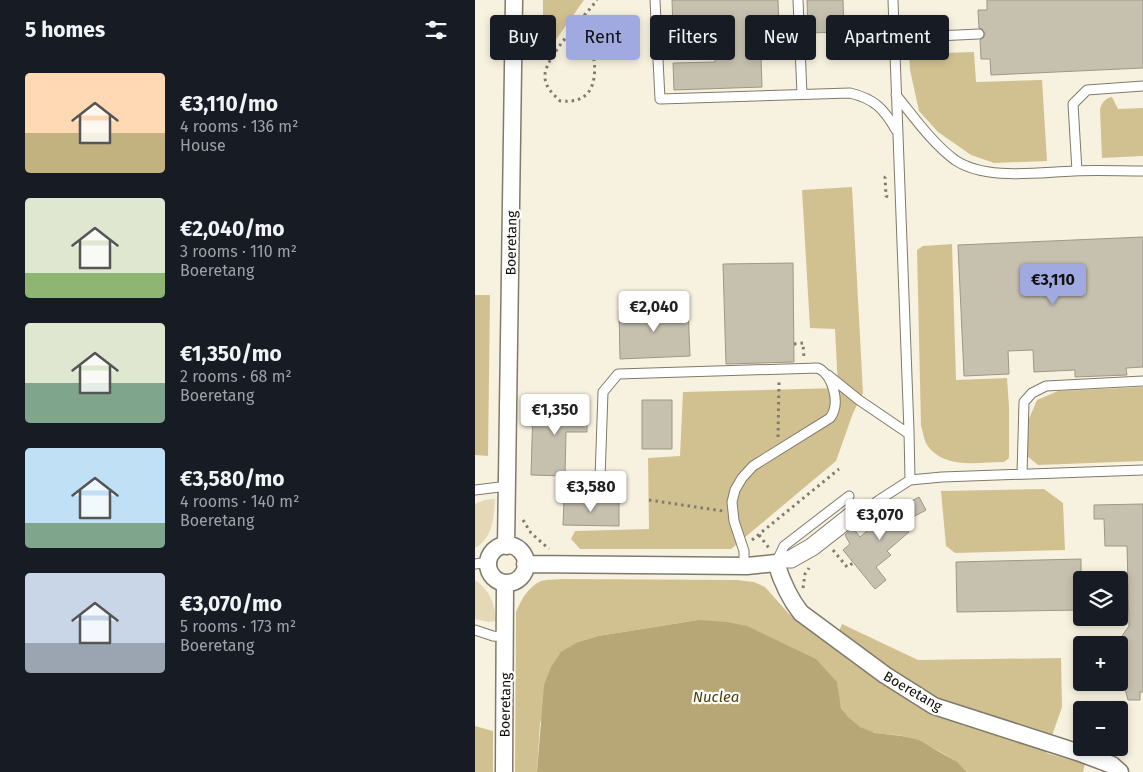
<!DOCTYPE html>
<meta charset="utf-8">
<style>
:root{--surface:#171b24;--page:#20242c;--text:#f1f3f6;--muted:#9ea1a6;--accent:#a1aae0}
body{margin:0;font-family:"Fira Sans",sans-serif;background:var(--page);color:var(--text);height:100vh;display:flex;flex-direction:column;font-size:19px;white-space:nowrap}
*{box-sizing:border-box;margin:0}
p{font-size:16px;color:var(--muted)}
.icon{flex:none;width:28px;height:28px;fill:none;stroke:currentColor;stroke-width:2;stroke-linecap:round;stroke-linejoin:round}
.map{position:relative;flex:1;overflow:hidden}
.sheet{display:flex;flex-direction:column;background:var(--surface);width:475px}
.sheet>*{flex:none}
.hud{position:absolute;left:15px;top:15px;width:475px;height:45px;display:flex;gap:10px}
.buttons{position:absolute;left:598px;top:571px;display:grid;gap:10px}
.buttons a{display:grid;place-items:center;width:55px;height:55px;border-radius:5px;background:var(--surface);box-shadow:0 2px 8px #0003;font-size:25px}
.price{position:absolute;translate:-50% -42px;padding:0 11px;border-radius:5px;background:#fff;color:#222;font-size:16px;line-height:32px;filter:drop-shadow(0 1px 2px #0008)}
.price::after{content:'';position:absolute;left:50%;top:30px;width:15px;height:11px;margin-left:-8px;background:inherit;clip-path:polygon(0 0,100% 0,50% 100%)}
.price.active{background:var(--accent);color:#111}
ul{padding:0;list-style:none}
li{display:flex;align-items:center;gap:15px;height:125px;padding:0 25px}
li span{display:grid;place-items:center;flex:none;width:140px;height:100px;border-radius:5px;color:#555}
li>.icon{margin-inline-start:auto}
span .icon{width:60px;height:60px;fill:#fffc;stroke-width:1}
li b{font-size:21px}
h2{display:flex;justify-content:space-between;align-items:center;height:60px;padding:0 25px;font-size:21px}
.chip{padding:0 18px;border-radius:5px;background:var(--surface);box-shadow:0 2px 8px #0003;font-size:18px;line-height:45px}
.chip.active{background:var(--accent);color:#111}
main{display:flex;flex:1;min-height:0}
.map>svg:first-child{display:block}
.green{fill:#e4d8b6}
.forest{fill:#d2c190}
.water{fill:#b7a776}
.building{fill:#c6c0af;stroke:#9d9787}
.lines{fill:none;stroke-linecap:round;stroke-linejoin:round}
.service-casing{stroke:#807a6a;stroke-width:11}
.minor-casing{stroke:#807a6a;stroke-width:19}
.path{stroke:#7f7b6f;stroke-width:3;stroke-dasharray:2.5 4;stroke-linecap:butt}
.service{stroke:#fff;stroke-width:9}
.minor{stroke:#fff;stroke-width:16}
.labels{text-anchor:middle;stroke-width:4.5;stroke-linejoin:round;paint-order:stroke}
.street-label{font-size:14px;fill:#13100a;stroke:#fefefe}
.water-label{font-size:15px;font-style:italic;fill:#503e00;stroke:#fefefe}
</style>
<main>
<section class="sheet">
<h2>5 homes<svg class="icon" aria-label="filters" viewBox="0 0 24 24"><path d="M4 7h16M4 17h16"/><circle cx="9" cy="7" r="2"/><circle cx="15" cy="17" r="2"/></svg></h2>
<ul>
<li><span style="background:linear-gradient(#ffd9b3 60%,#c2b280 0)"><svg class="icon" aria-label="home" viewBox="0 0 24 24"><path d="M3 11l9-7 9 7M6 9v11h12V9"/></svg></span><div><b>€3,110/mo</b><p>4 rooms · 136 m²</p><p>House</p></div></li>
<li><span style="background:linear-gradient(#dfe7d0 75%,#8fb573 0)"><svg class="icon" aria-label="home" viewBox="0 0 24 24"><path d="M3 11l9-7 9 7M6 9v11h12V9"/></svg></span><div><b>€2,040/mo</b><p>3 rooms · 110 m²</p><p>Boeretang</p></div></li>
<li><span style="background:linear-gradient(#dfe7d0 60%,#7fa58c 0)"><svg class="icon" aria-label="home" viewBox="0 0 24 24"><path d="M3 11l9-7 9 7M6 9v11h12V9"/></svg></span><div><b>€1,350/mo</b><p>2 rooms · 68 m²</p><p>Boeretang</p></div></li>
<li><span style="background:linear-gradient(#bfe0f5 75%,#7fa58c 0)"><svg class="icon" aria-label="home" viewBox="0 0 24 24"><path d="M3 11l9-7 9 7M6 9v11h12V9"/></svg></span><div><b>€3,580/mo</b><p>4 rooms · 140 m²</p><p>Boeretang</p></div></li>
<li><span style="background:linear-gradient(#c9d6e8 70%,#9aa5b1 0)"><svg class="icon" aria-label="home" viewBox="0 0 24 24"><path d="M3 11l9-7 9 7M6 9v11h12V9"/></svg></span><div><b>€3,070/mo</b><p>5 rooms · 173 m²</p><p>Boeretang</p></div></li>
</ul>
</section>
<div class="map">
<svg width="668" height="772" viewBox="0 0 668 772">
<rect width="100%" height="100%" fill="#f7f1df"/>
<path class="green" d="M20,499C19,517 18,538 0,548V504L10,500Z
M0,580C15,590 20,604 21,621L13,622L0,619Z"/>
<path class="forest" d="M68,0H109L68,58Z
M499,52L501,82L567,80L572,161L519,163L496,155L463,132L444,111L435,70L434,54Z
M637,97L643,109L668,108V156L627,158L625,109C627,103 630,98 637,97Z
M377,187L388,393L378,413L361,461L256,549H105L96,539L100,531L174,529L173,458L205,456L208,392L363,388L360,329L335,328L327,190Z
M477,244L481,380L532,378L534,407V458L529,462C503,462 470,470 452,445C449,440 448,432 446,426L442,250L448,246Z
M0,295H15L13,456L0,455Z
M668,387V461L563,465L552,456L551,426L562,400L583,391Z
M569,489L588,503L590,550L480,553L471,546L466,491Z
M86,579L262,580L279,582L290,587L314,614L358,647L367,624L443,660L586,658L587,707L571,753L610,764L608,772H492C475,755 452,743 428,736C420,734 410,735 401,733C388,731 373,721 367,709C363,702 363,691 362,682L223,620L123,636L103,642L65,723L62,772H40L41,612C46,600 53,587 66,581C72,579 80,580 86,579Z
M0,726L18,731V772H0Z"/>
<path class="water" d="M223,620L252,622L272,626L341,659L362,682L366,708L373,717L385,727L400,733L427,736L444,740L482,762L492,772H62L69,685L76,667L86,652L103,642L123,636Z"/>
<path class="building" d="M197,0H303L304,25L276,26L277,59L286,58L287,87L199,90L198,63L240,62L238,26L198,28Z
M332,0H368L369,32L333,33Z
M512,0H668V68L516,75L515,59H506L505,40L509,37L510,33L507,29L504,28L503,10H512Z
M668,237V367L651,368L652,375L600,377V370L559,372L558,350L533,351L534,374L489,376L483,245Z
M318,263L319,362L251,364L248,264Z
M213,308L215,356L145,359L144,310Z
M167,400H197V449H167Z
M91,401L112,402V432H91L90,476L56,475L58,406L91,407Z
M444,497L451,510L427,523L434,532L412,551L416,555L401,567L411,580L400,589L368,550L375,544L370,535L378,528L385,537L416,511L417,512Z
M89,500L144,501V526L88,525Z
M668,504V692H665V700H653L644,667V640L654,626L652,546H630L629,519H619V505Z
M606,559V610L482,612L481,562Z"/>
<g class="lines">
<defs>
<path id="service" d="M180,0L185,99L375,93C400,99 409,109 421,130
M323,0L327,94
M418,0L434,431L435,480
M419,38L504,34
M421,95C439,117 457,143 480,160C511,181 564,172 599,171C622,170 645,171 668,171
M602,171L598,104L612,90L668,86
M353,375L384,400L434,434
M547,474L549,402L557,393L571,386L668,381
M125,478L128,392L143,374L343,368C358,375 366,404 355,418L278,466L267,478L260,490L257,502L259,521L269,551V566
M0,490L33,486
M397,505L382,506L334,544L301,563H317L340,550L404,500L435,480L467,477L668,470
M301,563L309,546L374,496
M0,564L13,562
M0,630L18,636L31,637"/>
<path id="minor" d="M13 564a19 19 0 1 1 38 0a19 19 0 1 1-38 0Z
M31,546L39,0
M50,564L272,566L301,563C307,582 314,598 326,613L410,675L459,706L608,754L637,765L645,772
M29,772L30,583"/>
</defs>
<use href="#service" class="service-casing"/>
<use href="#minor" class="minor-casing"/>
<path class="path" d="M110,14C111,21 111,27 112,34C114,42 118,51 119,60C122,86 114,104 85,101C77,93 69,86 70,74C72,55 109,17 122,0
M369,28L408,26
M413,197L411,196L410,177L413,174
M319,344L328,343L329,359
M303,437L304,381
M174,500L248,511
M48,520L56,533L74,549
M284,535L294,548
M277,540L364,469
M358,550L372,567L378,563
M328,588L330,574L334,568"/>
<use href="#service" class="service"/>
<use href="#minor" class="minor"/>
</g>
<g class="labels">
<g class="street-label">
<text transform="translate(36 243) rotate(-89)" y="5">Boeretang</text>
<text transform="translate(438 691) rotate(30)" y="5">Boeretang</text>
<text transform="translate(30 705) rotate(-89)" y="5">Boeretang</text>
</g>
<g class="water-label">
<text x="241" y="702">Nuclea</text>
</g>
</g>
</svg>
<div class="buttons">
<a><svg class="icon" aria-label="layers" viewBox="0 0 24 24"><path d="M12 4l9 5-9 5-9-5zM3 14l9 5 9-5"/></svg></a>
<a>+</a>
<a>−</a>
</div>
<b class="price active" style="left:578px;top:306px">€3,110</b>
<b class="price" style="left:179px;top:333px">€2,040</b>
<b class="price" style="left:80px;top:436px">€1,350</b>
<b class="price" style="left:116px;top:513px">€3,580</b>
<b class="price" style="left:405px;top:541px">€3,070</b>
<div class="hud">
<a class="chip">Buy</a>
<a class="chip active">Rent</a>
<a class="chip">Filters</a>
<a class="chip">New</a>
<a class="chip">Apartment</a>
</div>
</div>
</main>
